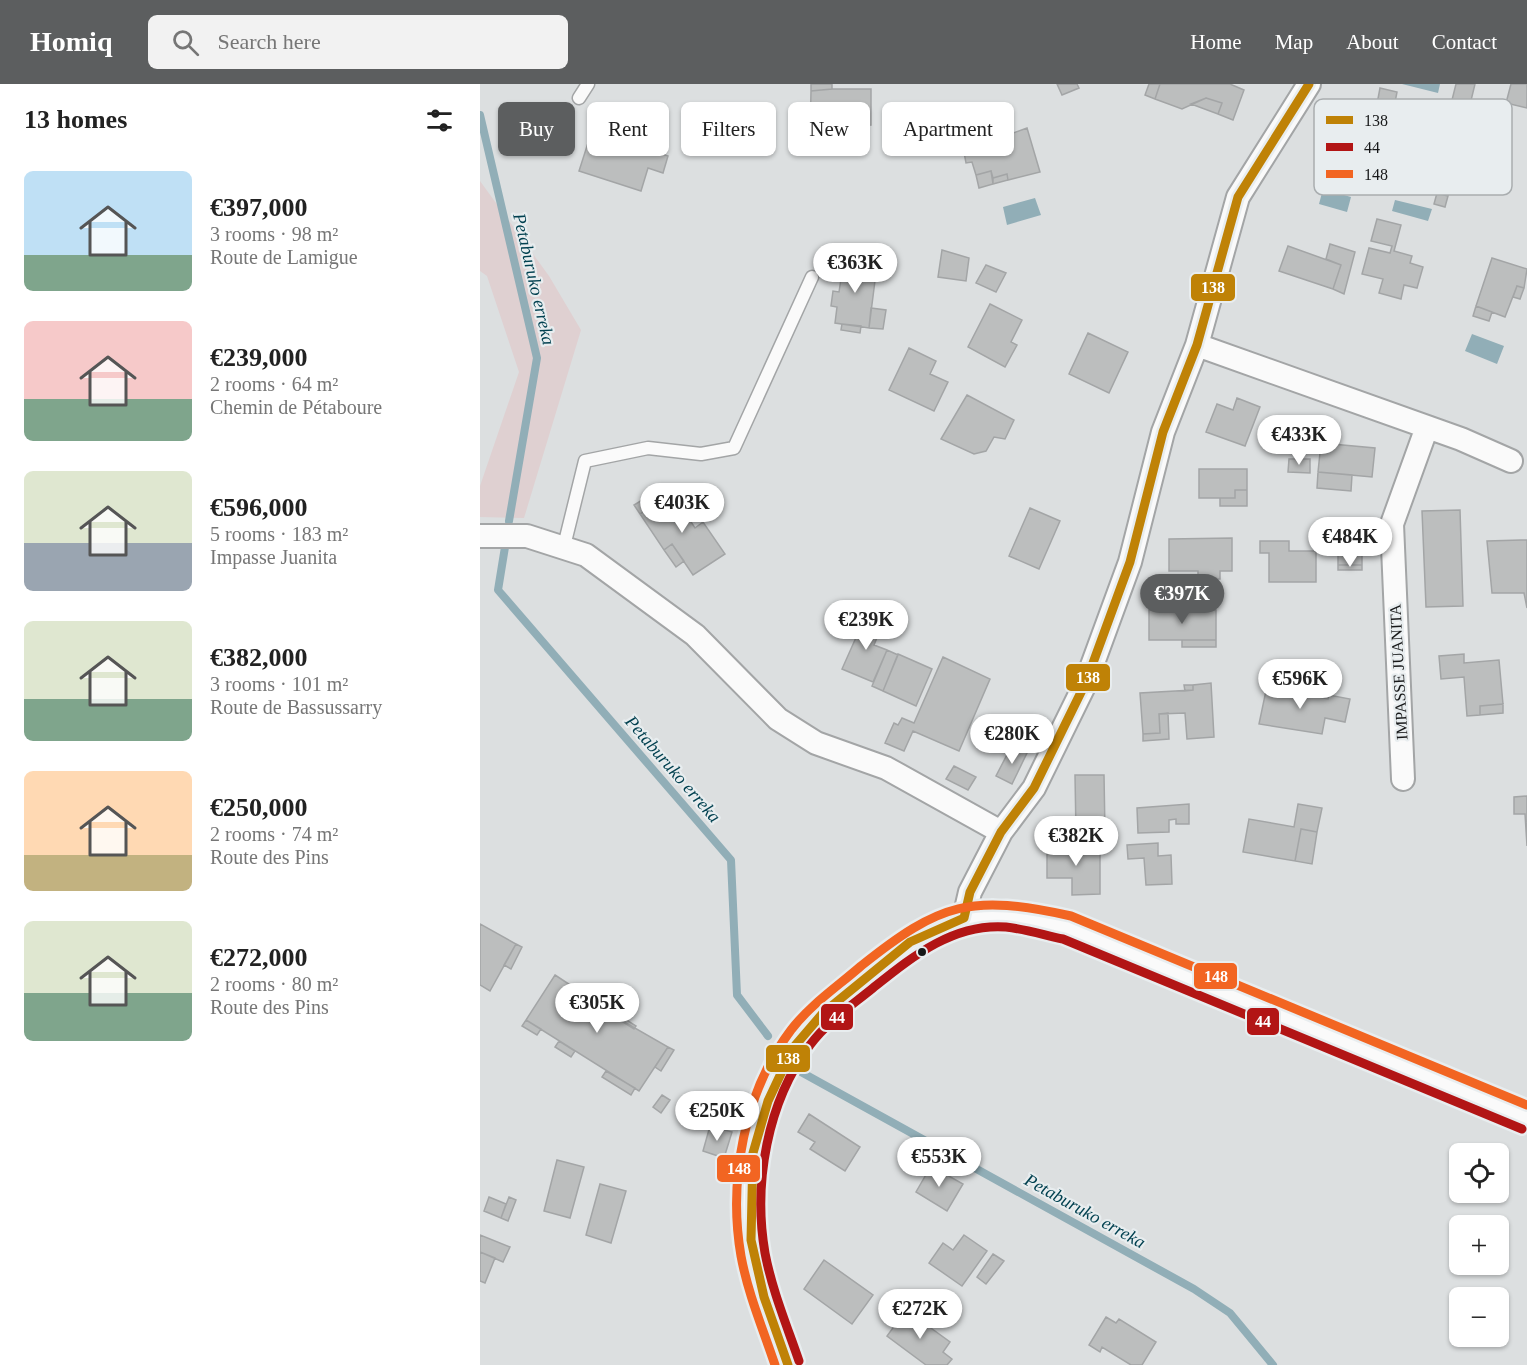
<!DOCTYPE html>
<meta charset="utf-8">
<style>
:root{--surface:#fff;--page:#f2f2f2;--text:#222;--muted:#767676;--accent:#5c5e5f}
body{margin:0;font-family:"Times New Roman",serif;background:var(--page);color:var(--text);height:100vh;display:flex;flex-direction:column;font-size:22px;white-space:nowrap}
*{box-sizing:border-box;margin:0}
p{font-size:20px;color:var(--muted)}
.icon{flex:none;width:33px;height:33px;fill:none;stroke:currentColor;stroke-width:2;stroke-linecap:round;stroke-linejoin:round}
.map{position:relative;flex:1;overflow:hidden}
.sheet{display:flex;flex-direction:column;background:var(--surface);width:480px}
.sheet>*{flex:none}
.banner{position:absolute;left:18px;top:18px;width:570px;height:54px;display:flex;gap:12px}
.fabs{position:absolute;left:969px;top:1059px;display:grid;gap:12px}
.fabs a{display:grid;place-items:center;width:60px;height:60px;border-radius:9px;background:var(--surface);box-shadow:0 2px 4px #0004;font-size:30px}
.price{position:absolute;translate:-50% -51px;padding:0 14px;border-radius:21px;background:#fff;color:#222;font-size:20px;line-height:39px;filter:drop-shadow(0 2px 3px #0008)}
.price::after{content:'';position:absolute;left:50%;top:36px;width:18px;height:14px;margin-left:-9px;background:inherit;clip-path:polygon(0 0,100% 0,50% 100%)}
.price.on{background:var(--accent);color:#fff}
ul{padding:0;list-style:none}
li{display:flex;align-items:center;gap:18px;height:150px;padding:0 24px}
li span{display:grid;place-items:center;flex:none;width:168px;height:120px;border-radius:9px;color:#555}
li>.icon{margin-inline-start:auto}
span .icon{width:72px;height:72px;fill:#fffc;stroke-width:1}
li b{font-size:26px}
h2{display:flex;justify-content:space-between;align-items:center;height:72px;padding:0 24px;font-size:26px}
.chip{padding:0 21px;border-radius:9px;background:var(--surface);box-shadow:0 2px 4px #0004;font-size:21px;line-height:54px}
.chip.on{background:var(--accent);color:#fff}
header{display:flex;align-items:center;gap:36px;box-sizing:border-box;height:84px;padding:0 30px;background:var(--accent);color:#fff}
header strong{font-size:28px}
nav{display:flex;gap:33px;margin-inline-start:auto;font-size:21px}
.search{width:420px;height:54px;background:var(--page);display:flex;align-items:center;gap:15px;box-sizing:border-box;padding:0 21px;border-radius:9px;color:var(--muted);font-size:22px}
main{display:flex;flex:1;min-height:0}
.map>svg:first-child{display:block}
.green{fill:#dfd0d1}
.water{fill:#91aeb7}
.lines{fill:none;stroke-linecap:round;stroke-linejoin:round}
.stream{stroke:#91aeb7;stroke-width:8}
.building{fill:#bcbebe;stroke:#a3a5a6;stroke-width:1.5}
.service-casing{stroke:#a3a5a6;stroke-width:15}
.minor-casing{stroke:#a3a5a6;stroke-width:26}
.tertiary-casing{stroke:#a3a5a6;stroke-width:32}
.service{stroke:#fafafa;stroke-width:12}
.minor{stroke:#fafafa;stroke-width:22}
.tertiary{stroke:#fafafa;stroke-width:28}
.bus-1-casing{stroke:#e8edef;stroke-width:14}
.bus-2-casing{stroke:#e8edef;stroke-width:14}
.bus-3-casing{stroke:#e8edef;stroke-width:14}
.bus-1{stroke:#bf8206;stroke-width:9}
.bus-2{stroke:#b21515;stroke-width:9}
.bus-3{stroke:#f26522;stroke-width:9}
.bus-dot{fill:#171819;stroke:#e8edef;stroke-width:2}
.labels{text-anchor:middle;stroke-width:4.5;stroke-linejoin:round;paint-order:stroke}
.street-label{font-size:16px;fill:#171819;stroke:#e8edef}
.water-label{font-size:18px;font-style:italic;fill:#024150;stroke:#e8edef}
.key{fill:#e8edef;stroke:#a9adaf;stroke-width:1.5}
.key-label{font-size:16px;fill:#171819}
.line-badge{stroke:#e8edef;stroke-width:2}
.badge-label{font-size:16px;text-anchor:middle;font-weight:bold;fill:#fff}
</style>
<header>
<strong>Homiq</strong>
<div class="search"><svg class="icon" aria-label="search" viewBox="0 0 24 24"><circle cx="10" cy="10" r="6"/><path d="M15 15l6 6"/></svg>Search here</div>
<nav><a>Home</a><a>Map</a><a>About</a><a>Contact</a></nav>
</header>
<main>
<section class="sheet">
<h2>13 homes<svg class="icon" aria-label="filters" viewBox="0 0 24 24"><path d="M4 7h16M4 17h16"/><circle cx="9" cy="7" r="2"/><circle cx="15" cy="17" r="2"/></svg></h2>
<ul>
<li><span style="background:linear-gradient(#bfe0f5 70%,#7fa58c 0)"><svg class="icon" aria-label="home" viewBox="0 0 24 24"><path d="M3 11l9-7 9 7M6 9v11h12V9"/></svg></span><div><b>€397,000</b><p>3 rooms · 98 m²</p><p>Route de Lamigue</p></div></li>
<li><span style="background:linear-gradient(#f6c9c9 65%,#7fa58c 0)"><svg class="icon" aria-label="home" viewBox="0 0 24 24"><path d="M3 11l9-7 9 7M6 9v11h12V9"/></svg></span><div><b>€239,000</b><p>2 rooms · 64 m²</p><p>Chemin de Pétaboure</p></div></li>
<li><span style="background:linear-gradient(#dfe7d0 60%,#9aa5b1 0)"><svg class="icon" aria-label="home" viewBox="0 0 24 24"><path d="M3 11l9-7 9 7M6 9v11h12V9"/></svg></span><div><b>€596,000</b><p>5 rooms · 183 m²</p><p>Impasse Juanita</p></div></li>
<li><span style="background:linear-gradient(#dfe7d0 65%,#7fa58c 0)"><svg class="icon" aria-label="home" viewBox="0 0 24 24"><path d="M3 11l9-7 9 7M6 9v11h12V9"/></svg></span><div><b>€382,000</b><p>3 rooms · 101 m²</p><p>Route de Bassussarry</p></div></li>
<li><span style="background:linear-gradient(#ffd9b3 70%,#c2b280 0)"><svg class="icon" aria-label="home" viewBox="0 0 24 24"><path d="M3 11l9-7 9 7M6 9v11h12V9"/></svg></span><div><b>€250,000</b><p>2 rooms · 74 m²</p><p>Route des Pins</p></div></li>
<li><span style="background:linear-gradient(#dfe7d0 60%,#7fa58c 0)"><svg class="icon" aria-label="home" viewBox="0 0 24 24"><path d="M3 11l9-7 9 7M6 9v11h12V9"/></svg></span><div><b>€272,000</b><p>2 rooms · 80 m²</p><p>Route des Pins</p></div></li>
</ul>
</section>
<div class="map">
<svg width="1047" height="1281" viewBox="0 0 1047 1281">
<rect width="100%" height="100%" fill="#dcdfe0"/>
<path class="green" d="M0,97L69,192L101,246L44,434L0,433V402L39,288L7,192L0,187Z"/>
<path class="water" d="M922,0H960L958,9Z
M843,105L871,113L867,128L839,120Z
M555,114L561,131L527,141L523,123Z
M915,116L952,125L948,137L912,127Z
M992,250L1024,262L1017,280L985,267Z"/>
<g class="lines">
<path class="stream" d="M0,31L57,274L29,437
M25,463L18,506L251,776L257,911L288,952
M321,988L714,1205L750,1229L793,1281"/>
</g>
<path class="building" d="M331,0H352V5L331,7Z
M577,0H597L599,4L582,11Z
M669,0H680L675,15L665,11Z
M680,0H750L764,6L753,36L738,30L742,19L726,14L702,25L675,15Z
M976,0H995L987,33L969,28Z
M1031,0H1047V24L1026,19Z
M900,4L917,8L911,39L894,36Z
M352,5H391V41L353,43L351,53L330,54L331,7Z
M726,14L742,19L738,30L711,20Z
M353,43H362V53H351Z
M547,44L560,88L528,96L527,90L513,94L511,87L496,91L492,78L486,79L482,58L501,53L503,60Z
M144,58L188,72L183,89L168,84L161,107L99,87L108,59L140,70Z
M924,70L939,74L938,78L974,88L978,74L990,80L984,101L972,97L968,112L931,102L929,110L914,106Z
M511,87L513,100L499,104L496,91Z
M527,90L528,96L513,100V94Z
M957,109L968,112L965,123L954,120Z
M897,135L921,141L914,167L932,172L930,179L943,183L937,204L924,201L921,215L899,209L903,195L882,190L889,164L910,169L912,162L891,157Z
M850,160L875,168L864,210L853,205L861,181L846,175Z
M808,162L861,181L853,205L799,187Z
M462,166L489,174L486,197L458,193Z
M1012,174L1047,185L1044,204L1037,202L1025,233L996,222Z
M364,176L397,181L389,244L355,239L357,223L351,222L353,207L359,208Z
M506,181L526,189L516,208L496,199Z
M1037,202L1044,204L1040,215L1033,213Z
M510,220L542,236L531,258L537,261L525,283L488,263Z
M996,222L1012,228L1009,237L993,232Z
M391,224L406,226L403,245L389,244Z
M362,240L381,242L380,249L361,246Z
M608,249L648,268L629,309L589,290Z
M429,264L456,277L450,290L468,298L454,327L409,306Z
M487,311L534,336L525,355L514,353L506,367L494,370L461,355Z
M757,314L780,323L765,362L726,348L737,320L753,326Z
M841,359L895,364L892,393L838,388Z
M809,375H830V389L808,388Z
M719,385H767V406H755V414H719Z
M838,388L872,391L871,407L837,404Z
M755,406H767V422H740V414H755Z
M192,409L215,444L223,438L245,470L213,491L192,460L184,466L160,430Z
M167,413L173,422L160,430L154,421Z
M550,424L580,437L559,485L529,472Z
M980,426L983,522L946,523L942,427Z
M858,453H882V481H858Z
M752,454V487H740V495H718V487H689V455Z
M1041,456H1047V524L1044,509H1012L1007,457Z
M780,457H809V467H836V498H789V469H780Z
M192,460L204,477L196,483L184,466Z
M858,481H882V486H858Z
M669,526H736V556H669Z
M386,531L403,539L394,561L407,566L393,598L362,585Z
M702,556H736V563H702Z
M407,566L418,571L403,607L392,602Z
M418,570L452,585L436,622L403,607Z
M984,570V579L1019,576L1023,620L1000,622V631L987,632L984,593L961,595L959,572Z
M463,573L510,595L479,667L433,647L424,667L405,659L414,639L418,641L422,634L434,639Z
M788,597L809,601L807,611L816,613L817,609L848,615L849,611L870,615L865,638L845,634L842,650L779,640Z
M731,599L734,653L707,655L705,629L679,630L680,649L663,650L660,609L713,606V601Z
M704,601H713V606L705,607Z
M1023,620V629L1000,631V622Z
M688,629L689,655L663,657V650L680,649L679,630Z
M532,661L547,669L532,700L516,692Z
M474,682L496,693L488,706L466,695Z
M595,691H624L625,748H596Z
M1047,712V762L1045,730H1034V713Z
M709,720V740H696V735L689,736V748L658,749L657,724Z
M818,720L842,724L837,748L821,745L815,777L763,768L769,735L814,743Z
M821,745L837,748L832,780L815,777Z
M678,759V772L691,771L692,800L666,801L664,774L648,775L647,761Z
M620,762V810L592,811V794H567V763Z
M0,840L36,860L10,907L0,901Z
M36,860L42,863L31,885L24,881Z
M75,891L107,912L96,930L105,936L116,917L129,925L127,928L188,963L159,1007L46,936Z
M129,925L156,942L154,945L127,928Z
M46,936L61,945L57,951L42,942Z
M79,957L95,967L91,973L75,963Z
M188,963L194,966L181,987L175,983Z
M126,987L155,1004L151,1011L122,993Z
M182,1011L190,1016L181,1029L173,1023Z
M329,1030L380,1063L365,1087L330,1065L335,1058L318,1048Z
M230,1042L252,1048L244,1074L223,1067Z
M77,1076L104,1083L90,1134L64,1127Z
M451,1082L483,1100L467,1127L436,1108Z
M120,1100L146,1107L131,1159L106,1151Z
M9,1113L26,1120L21,1134L4,1127Z
M29,1113L36,1116L28,1137L21,1134Z
M0,1151L30,1163L23,1178L0,1168Z
M484,1151L507,1167L482,1202L449,1179L463,1159L473,1166Z
M0,1168L15,1174L5,1199L0,1197Z
M513,1170L524,1177L506,1200L497,1193Z
M344,1176L393,1211L372,1240L324,1205Z
M426,1226L470,1258L463,1268L472,1275L467,1281H446L407,1252Z
M626,1233L636,1239L639,1235L676,1258L662,1281H651L622,1263L620,1268L609,1261Z"/>
<g class="lines">
<defs>
<path id="service" d="M99,14L108,0
M84,462L105,377L168,364L221,370L254,364L332,193"/>
<path id="minor" d="M717,261L981,355L1031,377
M0,452H47L106,471L215,551L298,635L336,659L406,684L521,748
M923,695L912,440L947,343
M484,834L490,808L521,748L554,704L606,598L650,478L683,348L717,261L758,113L829,0"/>
<path id="tertiary" d="M308,1281C294,1240 276,1198 271,1155C264,1090 277,1019 313,964C331,936 359,915 385,895C425,862 469,826 525,831C545,833 567,839 587,843L1047,1034"/>
</defs>
<use href="#service" class="service-casing"/>
<use href="#minor" class="minor-casing"/>
<use href="#tertiary" class="tertiary-casing"/>
<use href="#service" class="service"/>
<use href="#minor" class="minor"/>
<use href="#tertiary" class="tertiary"/>
<defs>
<path id="bus-1" d="M484,834L490,808L521,748L554,704L606,598L650,478L683,348L717,261L758,113L829,0
M308,1281L284,1213L271,1156L273,1069L288,1017L313,964L343,929L430,858L484,834"/>
<path id="bus-2" d="M319,1277C307,1242 292,1206 285,1169C273,1100 287,1018 330,961C347,938 371,922 393,904C432,873 473,839 526,843C545,845 564,851 583,855L1042,1045"/>
<path id="bus-3" d="M295,1281C283,1245 268,1210 261,1172C248,1097 264,1008 311,946C330,921 357,903 381,882C461,818 491,810 591,832L1047,1021"/>
</defs>
<use href="#bus-1" class="bus-1-casing"/>
<use href="#bus-2" class="bus-2-casing"/>
<use href="#bus-3" class="bus-3-casing"/>
<use href="#bus-1" class="bus-1"/>
<use href="#bus-2" class="bus-2"/>
<use href="#bus-3" class="bus-3"/>
</g>
<circle class="bus-dot" cx="442" cy="868" r="5"/>
<g class="labels">
<g class="street-label">
<text transform="translate(918 588) rotate(-93)" y="6">IMPASSE JUANITA</text>
</g>
<g class="water-label">
<text transform="translate(54 195) rotate(77)" y="6">Petaburuko erreka</text>
<text transform="translate(193 685) rotate(49)" y="6">Petaburuko erreka</text>
<text transform="translate(605 1127) rotate(29)" y="6">Petaburuko erreka</text>
</g>
</g>
<rect x="834" y="15" width="198" height="96" rx="9" class="key"/>
<rect x="846" y="32" width="27" height="8" fill="#bf8206"/>
<rect x="846" y="59" width="27" height="8" fill="#b21515"/>
<rect x="846" y="86" width="27" height="8" fill="#f26522"/>
<g class="key-label">
<text x="884" y="42">138</text>
<text x="884" y="69">44</text>
<text x="884" y="96">148</text>
</g>
<g class="line-badge">
<rect x="710" y="189" width="46" height="29" rx="6" fill="#bf8206"/>
<rect x="585" y="579" width="46" height="29" rx="6" fill="#bf8206"/>
<rect x="713" y="878" width="45" height="28" rx="6" fill="#f26522"/>
<rect x="340" y="919" width="34" height="28" rx="6" fill="#b21515"/>
<rect x="766" y="923" width="34" height="29" rx="6" fill="#b21515"/>
<rect x="285" y="960" width="46" height="29" rx="6" fill="#bf8206"/>
<rect x="236" y="1070" width="45" height="29" rx="6" fill="#f26522"/>
</g>
<g class="badge-label">
<text x="733" y="209">138</text>
<text x="608" y="599">138</text>
<text x="736" y="898">148</text>
<text x="357" y="939">44</text>
<text x="783" y="943">44</text>
<text x="308" y="980">138</text>
<text x="259" y="1090">148</text>
</g>
</svg>
<div class="fabs">
<a><svg class="icon" aria-label="locate" viewBox="0 0 24 24"><circle cx="12" cy="12" r="6"/><path d="M12 2v4M12 18v4M2 12h4M18 12h4"/></svg></a>
<a>+</a>
<a>−</a>
</div>
<b class="price" style="left:375px;top:210px">€363K</b>
<b class="price" style="left:819px;top:382px">€433K</b>
<b class="price" style="left:202px;top:450px">€403K</b>
<b class="price" style="left:870px;top:484px">€484K</b>
<b class="price on" style="left:702px;top:541px">€397K</b>
<b class="price" style="left:386px;top:567px">€239K</b>
<b class="price" style="left:820px;top:626px">€596K</b>
<b class="price" style="left:532px;top:681px">€280K</b>
<b class="price" style="left:596px;top:783px">€382K</b>
<b class="price" style="left:117px;top:950px">€305K</b>
<b class="price" style="left:237px;top:1058px">€250K</b>
<b class="price" style="left:459px;top:1104px">€553K</b>
<b class="price" style="left:440px;top:1256px">€272K</b>
<div class="banner">
<a class="chip on">Buy</a>
<a class="chip">Rent</a>
<a class="chip">Filters</a>
<a class="chip">New</a>
<a class="chip">Apartment</a>
</div>
</div>
</main>
